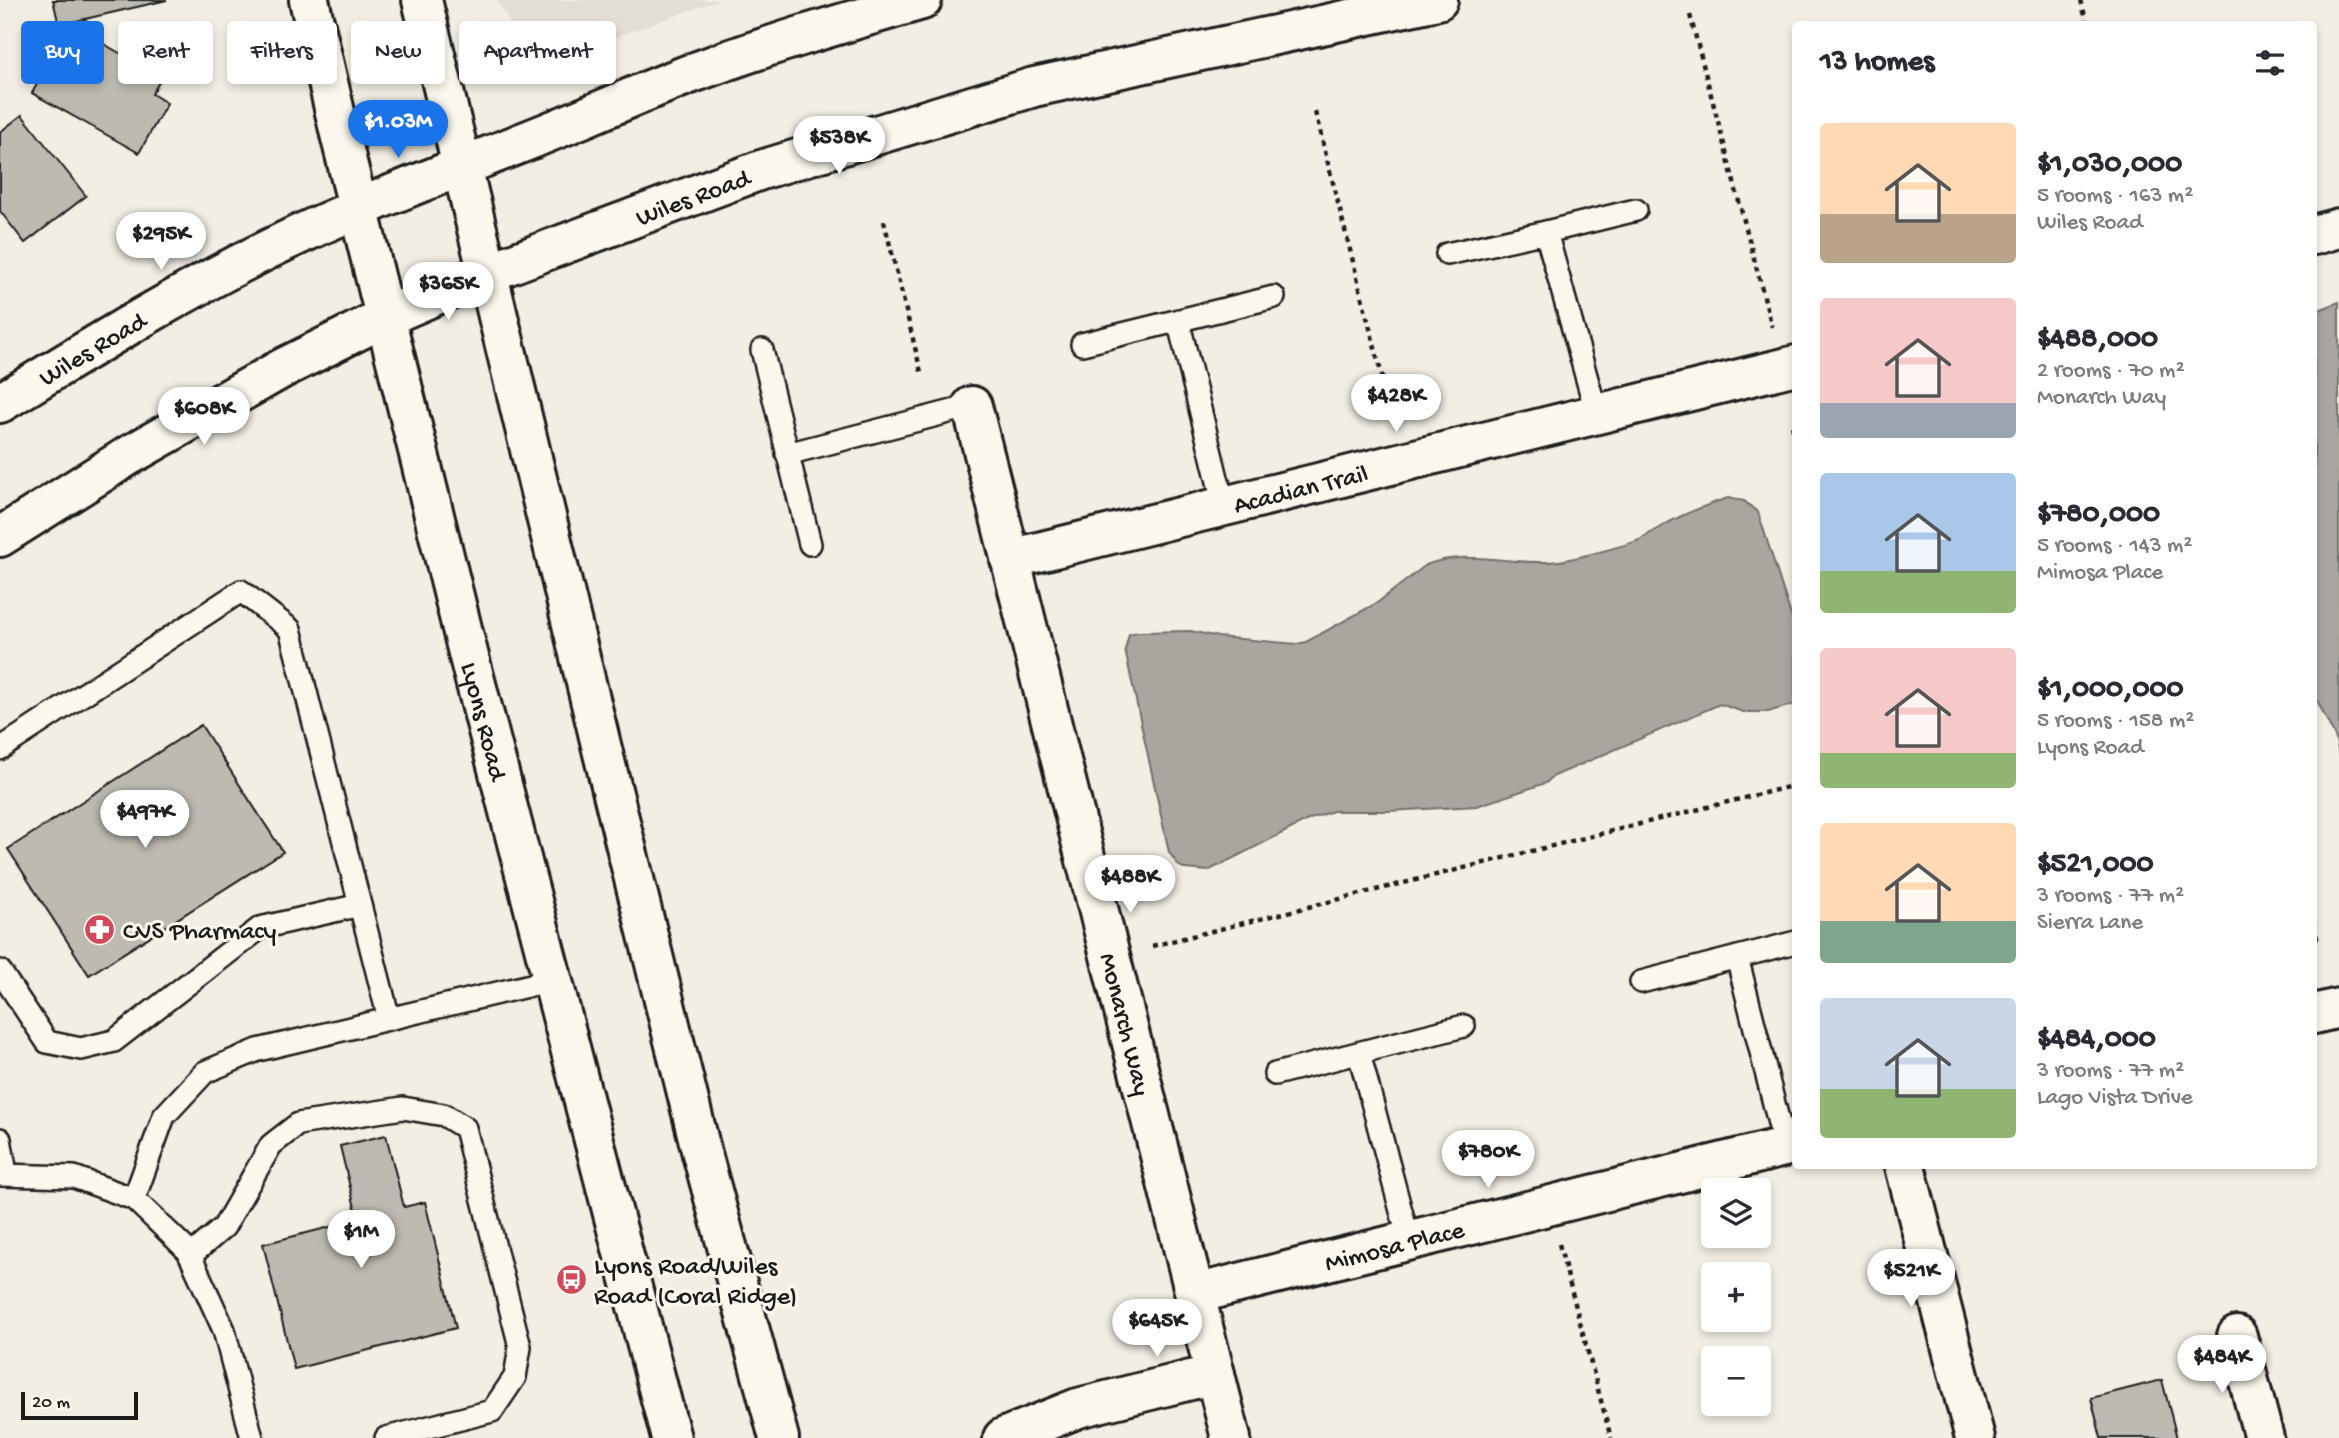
<!DOCTYPE html>
<meta charset="utf-8">
<style>
:root{--surface:#fff;--page:#f7f7f7;--text:#2b2b33;--muted:#7c7c81;--accent:#1a73e8}
body{margin:0;font-family:"Gochi Hand",sans-serif;background:var(--page);color:var(--text);height:100vh;display:flex;flex-direction:column;font-size:26px;white-space:nowrap}
*{box-sizing:border-box;margin:0}
p{font-size:23px;color:var(--muted)}
.icon{flex:none;width:38px;height:38px;fill:none;stroke:currentColor;stroke-width:2;stroke-linecap:round;stroke-linejoin:round}
.map{position:relative;flex:1;overflow:hidden}
.sheet{position:absolute;left:1792px;top:21px;width:525px;height:1148px;display:flex;flex-direction:column;background:var(--surface);border-radius:7px;box-shadow:0 4px 10px #0003}
.sheet>*{flex:none}
.top-card{position:absolute;left:21px;top:21px;width:665px;height:63px;display:flex;gap:14px}
.fabs{position:absolute;left:1701px;top:1178px;display:grid;gap:14px}
.fabs a{display:grid;place-items:center;width:70px;height:70px;border-radius:7px;background:var(--surface);box-shadow:0 4px 10px #0003;font-size:35px}
.scale{position:absolute;left:21px;bottom:18px;width:117px;box-sizing:border-box;padding-left:7px;border:4px solid #1c1c1c;border-top:0;font-size:19px;line-height:24px;white-space:nowrap;color:#1c1c1c;-webkit-text-stroke:5px #fbf7ec;paint-order:stroke}
.price{position:absolute;translate:-50% -60px;padding:0 16px;border-radius:24px;background:#fff;color:#222;font-size:23px;line-height:46px;filter:drop-shadow(0 2px 4px #0008)}
.price::after{content:'';position:absolute;left:50%;top:42px;width:21px;height:16px;margin-left:-10px;background:inherit;clip-path:polygon(0 0,100% 0,50% 100%)}
.price.selected{background:var(--accent);color:#fff}
ul{padding:0;list-style:none}
li{display:flex;align-items:center;gap:21px;height:175px;padding:0 28px}
li span{display:grid;place-items:center;flex:none;width:196px;height:140px;border-radius:7px;color:#555}
li>.icon{margin-inline-start:auto}
span .icon{width:84px;height:84px;fill:#fffc;stroke-width:1}
li b{font-size:30px}
h2{display:flex;justify-content:space-between;align-items:center;height:84px;padding:0 28px;font-size:30px}
.chip{padding:0 24px;border-radius:7px;background:var(--surface);box-shadow:0 4px 10px #0003;font-size:24px;line-height:63px}
.chip.selected{background:var(--accent);color:#fff}
.map>svg:first-child{display:block}
.built{fill:#e2ded5}
.water{fill:#a9a6a0;stroke:#716f6b;stroke-width:2}
.building{fill:#bdbab1;stroke:#1c1c1c;stroke-width:2}
.lines{fill:none;stroke-linecap:round;stroke-linejoin:round}
.lane-casing{stroke:#1c1c1c;stroke-width:26}
.street-casing{stroke:#1c1c1c;stroke-width:44}
.secondary-casing{stroke:#1c1c1c;stroke-width:44}
.primary-casing{stroke:#1c1c1c;stroke-width:44}
.path{stroke:#1c1c1c;stroke-width:4.5;stroke-dasharray:5 5;stroke-linecap:butt}
.lane{stroke:#fbf7ec;stroke-width:21}
.street{stroke:#fbf7ec;stroke-width:38}
.secondary{stroke:#fbf7ec;stroke-width:38}
.primary{stroke:#fbf7ec;stroke-width:38}
.labels{text-anchor:middle;stroke-width:6;stroke-linejoin:round;paint-order:stroke}
.street-label{font-size:26px;fill:#1c1c1c;stroke:#fbf7ec}
.poi-label{font-size:26px;fill:#1c1c1c;stroke:#fbf7ec;text-anchor:start}
</style>
<div class="map">
<svg width="2339" height="1438" viewBox="0 0 2339 1438">
<rect width="100%" height="100%" fill="#f2eee4"/>
<filter id="ink" filterUnits="userSpaceOnUse"><feTurbulence type="fractalNoise" baseFrequency=".0143" numOctaves="2"/><feDisplacementMap in="SourceGraphic" scale="14" xChannelSelector="R" yChannelSelector="G"/><feConvolveMatrix kernelMatrix="1 2 1 2 8 2 1 2 1" color-interpolation-filters="sRGB"/></filter>
<g filter="url(#ink)">
<path class="built" d="M496,0H719L601,42L532,58Z"/>
<path class="water" d="M2339,302V756L2336,739L2314,694V312Z
M1728,498L1744,501L1758,512L1795,628V704L1768,712H1743L1720,704L1552,777L1546,783L1477,806L1389,811H1333L1310,819L1208,871L1185,869L1178,865L1169,852L1125,650L1129,634L1138,632L1191,631L1218,637L1297,644L1306,642L1377,603L1426,565C1468,548 1515,567 1558,561C1571,560 1632,544 1641,539C1672,519 1692,510 1728,498Z"/>
<path class="building" d="M53,0H167L59,25Z
M88,35L162,77L152,94L167,103L139,153L32,93L53,56L62,61L71,46L79,51Z
M22,115L86,196L25,243L0,211V132Z
M201,725L283,852L89,975L8,849Z
M386,1135L404,1207L425,1202L456,1328L294,1369L263,1244L358,1220L340,1146Z
M2162,1380L2177,1438H2101L2091,1398Z"/>
<g class="lines">
<defs>
<path id="lane" d="M1546,232L1636,210
M1447,254L1546,232L1597,415
M1178,320L1224,506
M1082,344L1274,297
M762,350L810,544
M787,454L972,406
M0,749L241,591L290,629L389,1019
M1737,957L1785,1147
M0,971L47,1042L81,1049L114,1041L260,928L360,905
M1641,982L1796,942
M1359,1053L1409,1241
M1275,1074L1464,1026
M0,1139L6,1173
M0,1175L74,1177L134,1199L188,1251L224,1330L252,1438
M134,1199L164,1116L205,1072L258,1050L552,980
M190,1256L224,1227L271,1145L298,1124L403,1108L444,1115L465,1128L520,1347L515,1377L492,1411L386,1438"/>
<g id="street">
<path d="M2314,235L2339,228"/>
<path id="s1" d="M972,406L1231,1438"/>
<path id="s2" d="M1010,559L1796,365"/>
<path d="M2314,1014L2339,1008"/>
<path d="M1905,1166L1975,1438"/>
<path id="s3" d="M1195,1294L1796,1144"/>
<path d="M2237,1336L2264,1438"/>
<path d="M1003,1438L1078,1408L1215,1374"/>
</g>
<g id="secondary">
<path id="s4" d="M0,403C89,349 177,294 271,248C356,206 446,173 534,138C588,117 641,92 695,72C770,44 846,22 922,0"/>
<path id="s5" d="M0,537L128,456L283,368L385,317L487,273L761,170L1034,87L1438,0"/>
</g>
<g id="primary">
<path id="s6" d="M309,0L340,134L469,657L671,1438"/>
<path d="M422,0L602,749L701,1150L779,1438"/>
</g>
</defs>
<use href="#lane" class="lane-casing"/>
<use href="#street" class="street-casing"/>
<use href="#secondary" class="secondary-casing"/>
<use href="#primary" class="primary-casing"/>
<path class="path" d="M2081,0L2087,24
M1690,15L1772,327
M1315,112L1393,419
M884,221L922,376
M1792,426L1796,439
M2314,925L2317,938L2314,942
M1152,946L1796,785
M1559,1244L1611,1438"/>
<use href="#lane" class="lane"/>
<use href="#street" class="street"/>
<use href="#secondary" class="secondary"/>
<use href="#primary" class="primary"/>
</g>
</g>
<defs>
<symbol id="pharmacy-disc" viewBox="-11 -11 22 22"><circle r="9.5" fill="#d1495b" stroke="#fbf7ec"/><path d="M-2-6h4v4h4v4h-4v4h-4v-4h-4v-4h4Z" fill="#fff"/></symbol>
<symbol id="bus-disc" viewBox="-11 -11 22 22"><circle r="9.5" fill="#d1495b" stroke="#fbf7ec"/><path d="M-5-6H5V4H4V6H2V4H-2V6H-4V4H-5ZM-3.5-4V0h7V-4ZM-3.5 1.2v1.5H-2V1.2ZM2 1.2v1.5H3.5V1.2Z" fill="#fff"/></symbol>
</defs>
<g fill-rule="evenodd">
<use href="#pharmacy-disc" x="82" y="912" width="35" height="35"/>
<use href="#bus-disc" x="554" y="1262" width="35" height="35"/>
</g>
<g class="labels">
<g class="street-label">
<text dy="9" stroke="none"><textPath href="#s5" startOffset="774">Wiles Road</textPath></text>
<text dy="9" stroke="none"><textPath href="#s4" startOffset="107">Wiles Road</textPath></text>
<text dy="9" stroke="none"><textPath href="#s2" startOffset="299">Acadian Trail</textPath></text>
<text dy="9" stroke="none"><textPath href="#s6" startOffset="742">Lyons Road</textPath></text>
<text dy="9" stroke="none"><textPath href="#s1" startOffset="637">Monarch Way</textPath></text>
<text dy="9" stroke="none"><textPath href="#s3" startOffset="205">Mimosa Place</textPath></text>
</g>
<g class="poi-label">
<text x="123" y="938">CVS Pharmacy</text>
<text x="594" y="1273">Lyons Road/Wiles<tspan x="594" dy="30">Road (Coral Ridge)</tspan></text>
</g>
</g>
</svg>
<div class="fabs">
<a><svg class="icon" aria-label="layers" viewBox="0 0 24 24"><path d="M12 4l9 5-9 5-9-5zM3 14l9 5 9-5"/></svg></a>
<a>+</a>
<a>−</a>
</div>
<div class="scale">20 m</div>
<b class="price selected" style="left:398px;top:160px">$1.03M</b>
<b class="price" style="left:839px;top:176px">$538K</b>
<b class="price" style="left:161px;top:272px">$295K</b>
<b class="price" style="left:448px;top:322px">$365K</b>
<b class="price" style="left:1396px;top:434px">$428K</b>
<b class="price" style="left:204px;top:447px">$608K</b>
<b class="price" style="left:145px;top:850px">$497K</b>
<b class="price" style="left:1130px;top:915px">$488K</b>
<b class="price" style="left:1488px;top:1190px">$780K</b>
<b class="price" style="left:361px;top:1270px">$1M</b>
<b class="price" style="left:1911px;top:1309px">$521K</b>
<b class="price" style="left:1157px;top:1359px">$645K</b>
<b class="price" style="left:2222px;top:1395px">$484K</b>
<div class="top-card">
<a class="chip selected">Buy</a>
<a class="chip">Rent</a>
<a class="chip">Filters</a>
<a class="chip">New</a>
<a class="chip">Apartment</a>
</div>
<section class="sheet">
<h2>13 homes<svg class="icon" aria-label="filters" viewBox="0 0 24 24"><path d="M4 7h16M4 17h16"/><circle cx="9" cy="7" r="2"/><circle cx="15" cy="17" r="2"/></svg></h2>
<ul>
<li><span style="background:linear-gradient(#ffd9b3 65%,#b9a48a 0)"><svg class="icon" aria-label="home" viewBox="0 0 24 24"><path d="M3 11l9-7 9 7M6 9v11h12V9"/></svg></span><div><b>$1,030,000</b><p>5 rooms · 163 m²</p><p>Wiles Road</p></div></li>
<li><span style="background:linear-gradient(#f6c9c9 75%,#9aa5b1 0)"><svg class="icon" aria-label="home" viewBox="0 0 24 24"><path d="M3 11l9-7 9 7M6 9v11h12V9"/></svg></span><div><b>$488,000</b><p>2 rooms · 70 m²</p><p>Monarch Way</p></div></li>
<li><span style="background:linear-gradient(#a9c7e8 70%,#8fb573 0)"><svg class="icon" aria-label="home" viewBox="0 0 24 24"><path d="M3 11l9-7 9 7M6 9v11h12V9"/></svg></span><div><b>$780,000</b><p>5 rooms · 143 m²</p><p>Mimosa Place</p></div></li>
<li><span style="background:linear-gradient(#f6c9c9 75%,#8fb573 0)"><svg class="icon" aria-label="home" viewBox="0 0 24 24"><path d="M3 11l9-7 9 7M6 9v11h12V9"/></svg></span><div><b>$1,000,000</b><p>5 rooms · 158 m²</p><p>Lyons Road</p></div></li>
<li><span style="background:linear-gradient(#ffd9b3 70%,#7fa58c 0)"><svg class="icon" aria-label="home" viewBox="0 0 24 24"><path d="M3 11l9-7 9 7M6 9v11h12V9"/></svg></span><div><b>$521,000</b><p>3 rooms · 77 m²</p><p>Sierra Lane</p></div></li>
<li><span style="background:linear-gradient(#c9d6e8 65%,#8fb573 0)"><svg class="icon" aria-label="home" viewBox="0 0 24 24"><path d="M3 11l9-7 9 7M6 9v11h12V9"/></svg></span><div><b>$484,000</b><p>3 rooms · 77 m²</p><p>Lago Vista Drive</p></div></li>
</ul>
</section>
</div>
